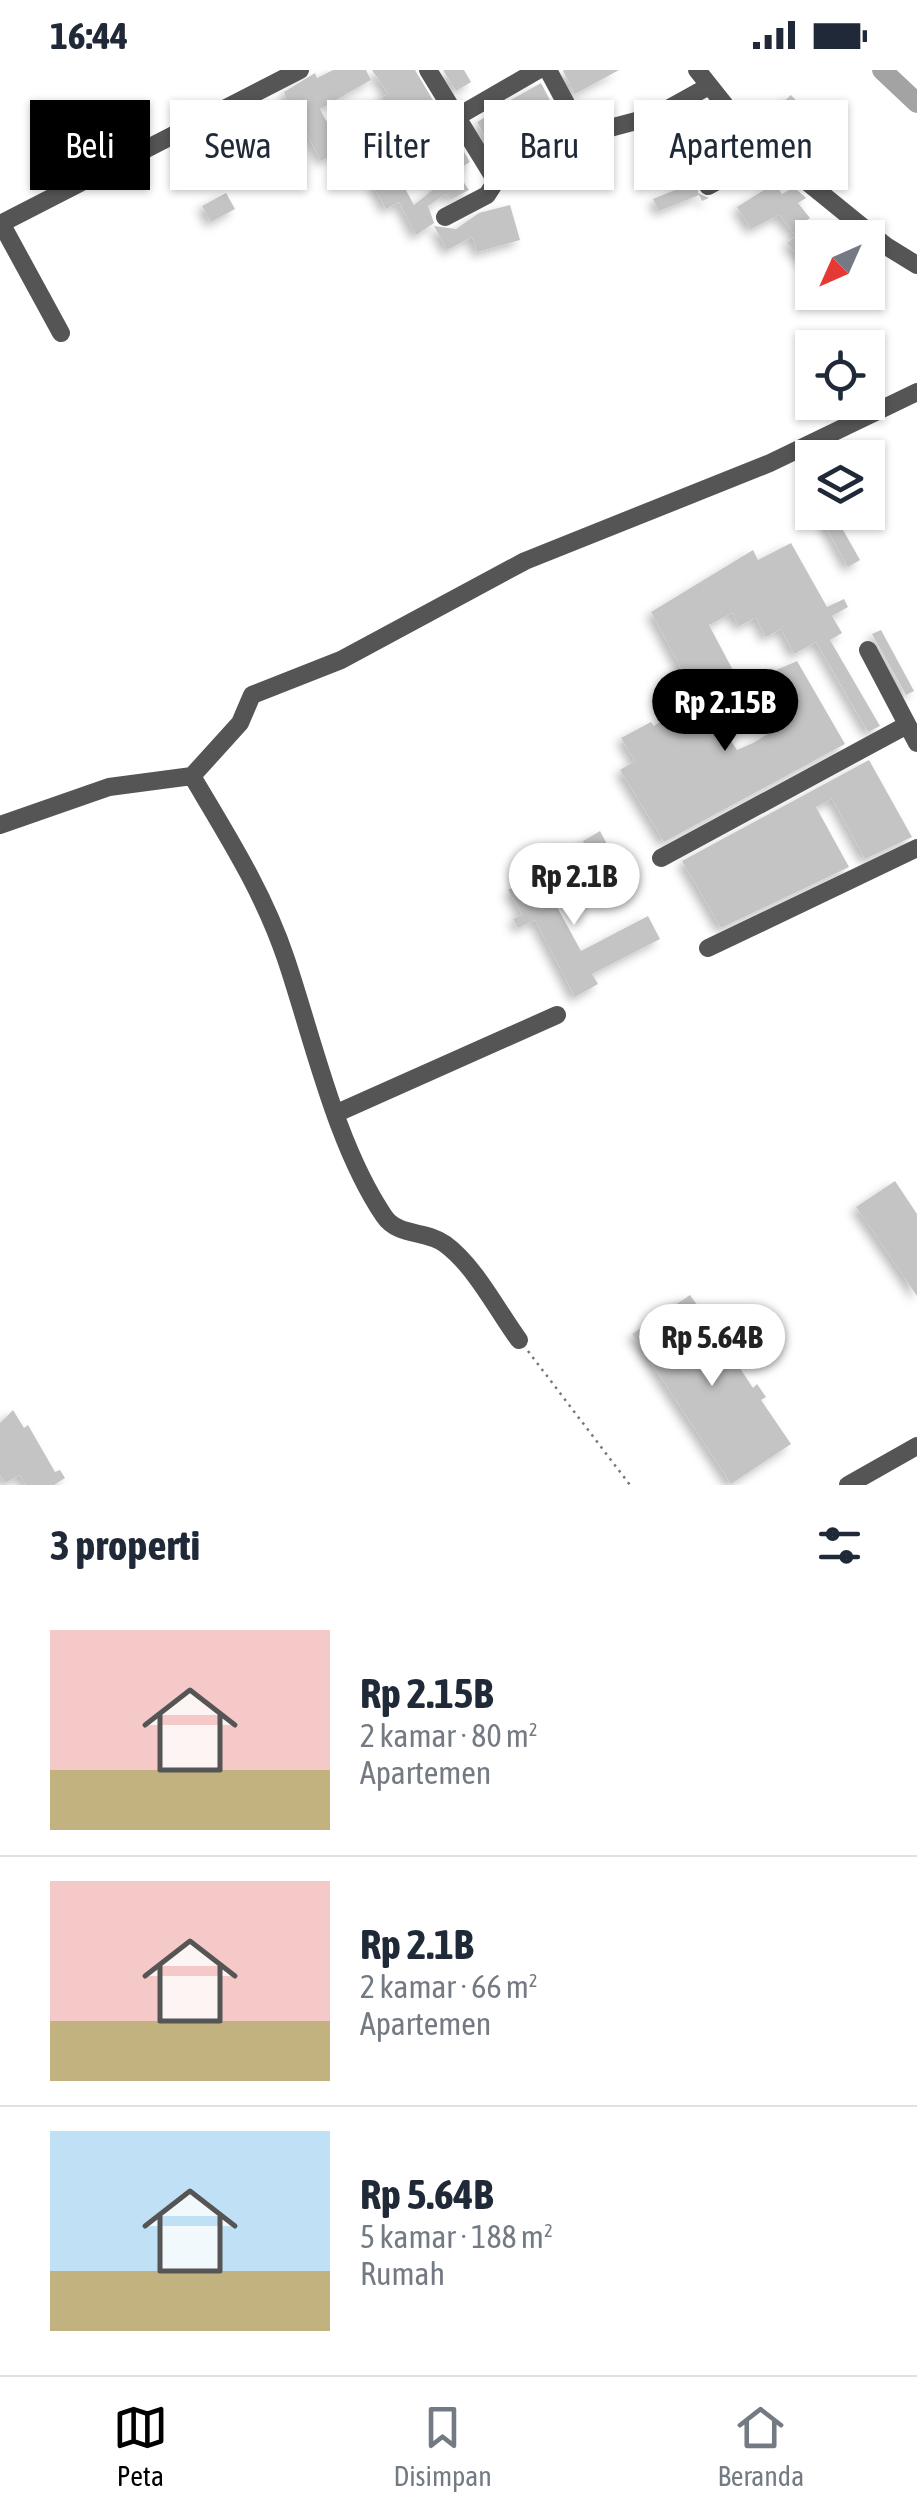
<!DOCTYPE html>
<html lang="id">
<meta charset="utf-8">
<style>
:root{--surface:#fff;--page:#f6f6f7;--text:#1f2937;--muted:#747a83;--line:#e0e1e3;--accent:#000}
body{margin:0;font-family:"Asap Condensed",sans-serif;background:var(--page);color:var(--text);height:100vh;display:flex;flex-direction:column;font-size:38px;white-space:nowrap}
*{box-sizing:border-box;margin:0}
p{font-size:32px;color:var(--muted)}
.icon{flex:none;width:55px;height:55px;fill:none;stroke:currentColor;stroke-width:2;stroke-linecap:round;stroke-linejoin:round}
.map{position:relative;height:1415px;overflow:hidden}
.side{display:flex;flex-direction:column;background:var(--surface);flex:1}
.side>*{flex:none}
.banner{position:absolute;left:30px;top:30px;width:858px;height:90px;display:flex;gap:20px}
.needle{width:65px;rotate:225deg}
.fabs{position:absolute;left:795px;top:150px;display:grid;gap:20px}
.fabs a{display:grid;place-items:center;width:90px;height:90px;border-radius:0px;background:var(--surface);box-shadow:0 2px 8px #0004;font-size:50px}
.price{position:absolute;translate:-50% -85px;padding:0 22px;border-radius:35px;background:#fff;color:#222;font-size:32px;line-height:65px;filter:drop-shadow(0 2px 5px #0008)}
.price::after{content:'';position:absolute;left:50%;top:60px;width:30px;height:22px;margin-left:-15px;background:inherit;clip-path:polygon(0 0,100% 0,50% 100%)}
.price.selected{background:var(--accent);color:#fff}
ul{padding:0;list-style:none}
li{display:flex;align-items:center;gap:30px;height:250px;padding:0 50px}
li+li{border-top:2px solid var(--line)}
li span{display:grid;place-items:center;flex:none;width:280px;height:200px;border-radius:0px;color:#555}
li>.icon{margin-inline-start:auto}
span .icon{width:120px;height:120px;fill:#fffc;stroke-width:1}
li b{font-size:42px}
h2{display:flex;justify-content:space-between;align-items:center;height:120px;padding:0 50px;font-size:42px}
.tag{padding:0 35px;border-radius:0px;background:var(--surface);box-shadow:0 2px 8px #0004;font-size:35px;line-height:90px}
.tag.selected{background:var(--accent);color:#fff}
.status{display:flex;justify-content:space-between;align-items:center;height:70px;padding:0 50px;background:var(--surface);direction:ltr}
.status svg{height:28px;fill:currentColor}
.tab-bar{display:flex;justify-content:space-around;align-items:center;height:140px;border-top:2px solid var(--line);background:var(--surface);font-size:28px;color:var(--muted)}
.tab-bar a{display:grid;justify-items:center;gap:5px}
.tab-bar .selected{color:var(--accent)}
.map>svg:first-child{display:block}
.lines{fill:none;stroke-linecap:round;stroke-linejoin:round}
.river{stroke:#a3a3a3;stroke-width:20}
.building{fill:#c4c4c4;filter:url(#shadow)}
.path{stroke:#777;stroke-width:2.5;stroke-dasharray:2.5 5;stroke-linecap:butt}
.minor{stroke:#555;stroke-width:18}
</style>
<div class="status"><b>16:44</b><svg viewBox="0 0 49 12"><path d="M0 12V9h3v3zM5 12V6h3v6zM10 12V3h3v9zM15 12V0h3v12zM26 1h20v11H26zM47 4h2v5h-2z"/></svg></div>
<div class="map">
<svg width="917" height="1415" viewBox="0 0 917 1415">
<defs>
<filter id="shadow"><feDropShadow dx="-5" dy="5" stdDeviation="5" flood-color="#0004"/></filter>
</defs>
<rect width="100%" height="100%" fill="#fff"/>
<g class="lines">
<path class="river" d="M882,0L917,33"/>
</g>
<path class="building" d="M333,0H366L371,10L320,39L329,56L384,31L382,27L388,24L372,0H415L470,92L456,101L469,120L450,130L446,124L428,136L434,153L416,165L399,132L386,139L372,114L396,102L414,135L440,114L421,86L389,105L377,85L389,78L379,60L321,91L303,56L296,59L284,22L315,3L317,8Z
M443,0H464L471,12L456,21Z
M619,0L575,24L563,1L564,0Z
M541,13L553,36L518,57L509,46L516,40L509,31Z
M791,25L809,44L818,36L828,47L792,78L783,68L788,63L770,44Z
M262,33L277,62L254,73L240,45Z
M697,37L723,65L730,61L738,74L730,80L734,88L705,103L708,97L696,80L685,87L669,58Z
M487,46L502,69L490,77L477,52Z
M219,55L230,76L187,95L177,77L191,70L193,75Z
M697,111L698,123L709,128L702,131L699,125L659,141L653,129Z
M775,113L782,124L794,117L806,128L798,133L810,148L804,152L812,164V185L803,192L787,173L796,166L779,145L751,159L737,137Z
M226,123L235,139L211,152L202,136Z
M510,135L520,170L477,182L472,167L447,180L434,156L456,159L479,143Z
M834,444L860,490L848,497L822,450Z
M791,473L827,537L844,529L848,537L832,546L842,563L830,570L880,656L868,662L816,572L794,584L781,559L766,567L756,548L739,556L732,543L709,555L736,606L695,625L651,542L753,480L758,490Z
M881,560L914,621L906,625L872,564Z
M797,591L845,674L664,772L620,700L635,691L621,668L651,652L654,656L669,646L672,650L704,630L737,680L753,673L778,658L751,611Z
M869,690L912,767L865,789L832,729L816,737L849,797L721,858L682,791Z
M600,761L612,784L595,793L583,771Z
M571,787L582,808L551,826L581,881L648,846L660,869L592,904L598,914L575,927L535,850L518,858L513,849L522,844L508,820Z
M895,1111L917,1144V1226L856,1137Z
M690,1225L719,1266L723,1263L733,1277L728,1280L753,1318L757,1314L766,1327L761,1330L791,1374L731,1414L632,1264Z
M13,1340L24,1358L28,1355L55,1402L60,1400L65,1408L54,1415H26L20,1405L5,1413L0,1405V1353Z"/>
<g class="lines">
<path class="path" d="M528,1281L630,1415"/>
<path class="minor" d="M428,0L496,111L487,125L445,147
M548,0L577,54L591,63L655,46L709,16
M697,0L748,64L886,176L917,195
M455,48L538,0
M708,116L743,97L756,71
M1,153L61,263
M0,154L300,0
M868,580L917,673
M192,706C227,765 264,823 286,889C313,969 336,1075 384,1146C398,1167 426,1160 445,1174C475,1196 497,1240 519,1270
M0,755L109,717L192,706L240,653L252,625L341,590L525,491L770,393L917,322
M661,788L907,655
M708,878L917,778
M337,1043L557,945
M848,1415L917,1376"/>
</g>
</svg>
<div class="fabs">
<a><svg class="needle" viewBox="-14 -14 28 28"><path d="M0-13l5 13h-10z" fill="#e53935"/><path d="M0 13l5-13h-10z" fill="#747a83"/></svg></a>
<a><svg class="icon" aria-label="locate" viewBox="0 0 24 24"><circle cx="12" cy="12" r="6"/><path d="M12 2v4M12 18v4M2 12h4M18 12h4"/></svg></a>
<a><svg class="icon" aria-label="layers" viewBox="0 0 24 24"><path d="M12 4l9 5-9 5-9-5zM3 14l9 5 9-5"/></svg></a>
</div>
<b class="price selected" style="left:725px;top:684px">Rp 2.15B</b>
<b class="price" style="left:574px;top:858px">Rp 2.1B</b>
<b class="price" style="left:712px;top:1319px">Rp 5.64B</b>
<div class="banner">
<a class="tag selected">Beli</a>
<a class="tag">Sewa</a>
<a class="tag">Filter</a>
<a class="tag">Baru</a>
<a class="tag">Apartemen</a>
</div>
</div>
<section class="side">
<h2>3 properti<svg class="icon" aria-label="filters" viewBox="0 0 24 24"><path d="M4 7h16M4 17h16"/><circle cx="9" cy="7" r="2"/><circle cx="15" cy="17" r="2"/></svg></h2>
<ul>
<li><span style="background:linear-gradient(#f6c9c9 70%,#c2b280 0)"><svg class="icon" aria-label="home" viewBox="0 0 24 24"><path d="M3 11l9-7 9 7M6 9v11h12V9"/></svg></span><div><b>Rp 2.15B</b><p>2 kamar · 80 m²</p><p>Apartemen</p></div></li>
<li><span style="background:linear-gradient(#f6c9c9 70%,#c2b280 0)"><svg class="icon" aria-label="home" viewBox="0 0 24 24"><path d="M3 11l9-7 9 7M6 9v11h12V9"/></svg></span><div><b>Rp 2.1B</b><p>2 kamar · 66 m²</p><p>Apartemen</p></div></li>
<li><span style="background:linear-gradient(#bfe0f5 70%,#c2b280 0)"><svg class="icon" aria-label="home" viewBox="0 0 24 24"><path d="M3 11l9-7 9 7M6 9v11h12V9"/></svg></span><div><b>Rp 5.64B</b><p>5 kamar · 188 m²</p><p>Rumah</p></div></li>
</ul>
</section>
<nav class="tab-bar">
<a class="selected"><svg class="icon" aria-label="map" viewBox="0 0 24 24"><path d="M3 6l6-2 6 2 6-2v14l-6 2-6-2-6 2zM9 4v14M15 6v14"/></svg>Peta</a>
<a><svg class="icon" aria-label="saved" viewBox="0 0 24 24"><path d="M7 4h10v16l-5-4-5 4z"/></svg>Disimpan</a>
<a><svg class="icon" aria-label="home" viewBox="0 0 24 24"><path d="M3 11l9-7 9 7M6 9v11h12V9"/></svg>Beranda</a>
</nav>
